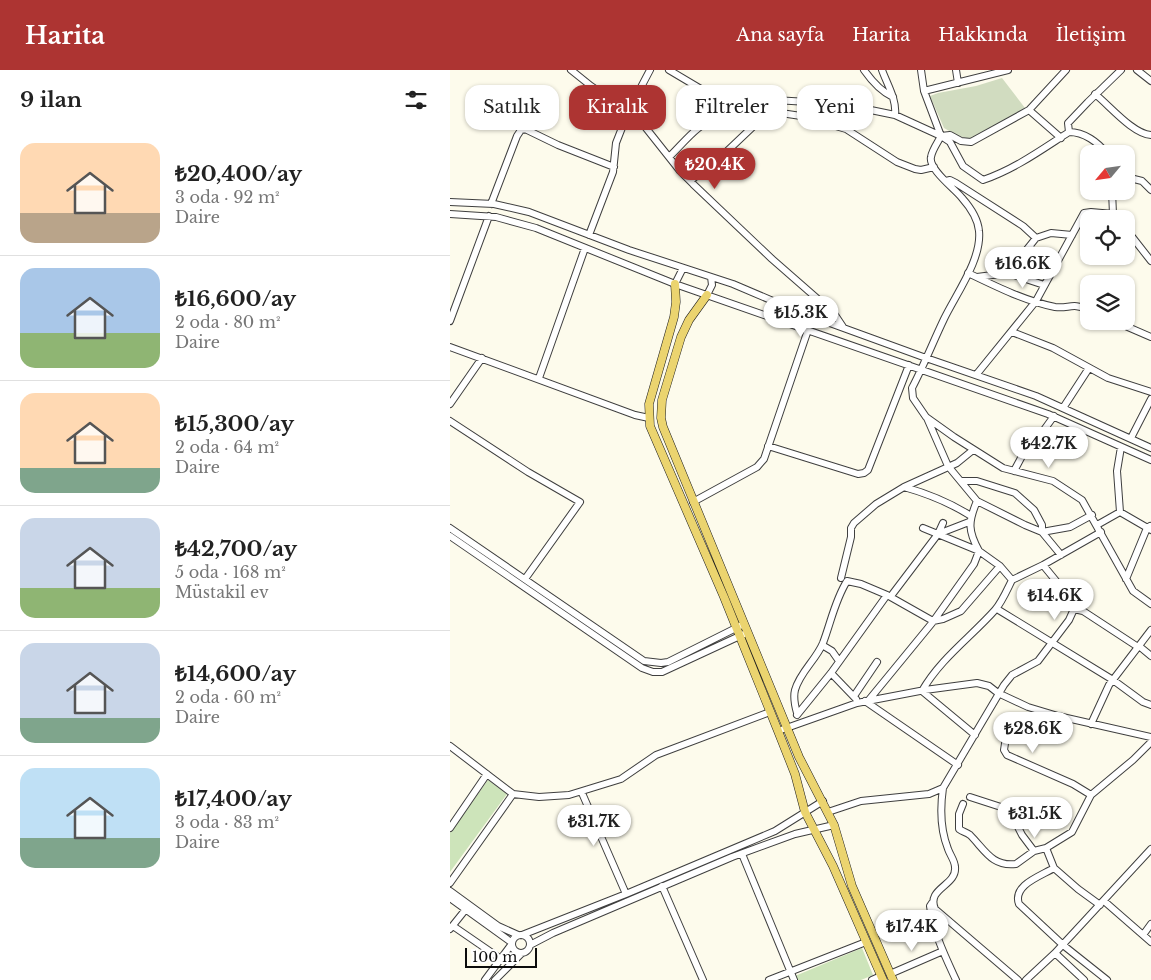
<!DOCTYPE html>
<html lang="tr">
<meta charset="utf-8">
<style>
:root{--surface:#fff;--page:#f6f6f6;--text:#222;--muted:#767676;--line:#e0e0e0;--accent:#ad3432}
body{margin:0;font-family:"Libre Baskerville",serif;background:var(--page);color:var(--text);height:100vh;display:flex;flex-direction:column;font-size:19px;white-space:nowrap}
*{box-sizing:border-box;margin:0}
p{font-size:16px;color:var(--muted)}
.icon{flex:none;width:28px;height:28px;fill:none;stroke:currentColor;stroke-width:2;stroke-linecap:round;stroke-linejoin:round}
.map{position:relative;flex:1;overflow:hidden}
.panel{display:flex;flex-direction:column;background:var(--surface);width:450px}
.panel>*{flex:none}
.banner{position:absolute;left:15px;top:15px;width:475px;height:45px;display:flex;gap:10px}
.needle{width:32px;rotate:241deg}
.fabs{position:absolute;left:630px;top:75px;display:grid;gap:10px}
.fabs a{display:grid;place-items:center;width:55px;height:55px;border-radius:10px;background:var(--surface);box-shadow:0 1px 4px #0004;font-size:25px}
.scale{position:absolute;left:15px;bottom:12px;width:72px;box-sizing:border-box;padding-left:5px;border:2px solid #0c0c0c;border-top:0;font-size:14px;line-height:18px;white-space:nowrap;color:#0c0c0c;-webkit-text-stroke:4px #fff;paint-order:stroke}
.price{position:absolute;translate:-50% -42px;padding:0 11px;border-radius:18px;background:#fff;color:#222;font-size:16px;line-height:32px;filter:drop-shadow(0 1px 2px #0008)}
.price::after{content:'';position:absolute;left:50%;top:30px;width:15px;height:11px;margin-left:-8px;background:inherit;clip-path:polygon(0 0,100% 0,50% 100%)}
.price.selected{background:var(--accent);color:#fff}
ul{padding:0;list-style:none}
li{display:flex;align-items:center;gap:15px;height:125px;padding:0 20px}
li+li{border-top:1px solid var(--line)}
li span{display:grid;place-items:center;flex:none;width:140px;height:100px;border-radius:15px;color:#555}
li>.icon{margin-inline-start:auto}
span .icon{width:60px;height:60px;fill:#fffc;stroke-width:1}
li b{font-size:21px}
h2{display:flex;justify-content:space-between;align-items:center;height:60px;padding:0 20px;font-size:21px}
.pill{padding:0 18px;border-radius:15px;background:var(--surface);box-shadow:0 1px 4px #0004;font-size:18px;line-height:45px}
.pill.selected{background:var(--accent);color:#fff}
header{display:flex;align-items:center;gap:30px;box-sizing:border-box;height:70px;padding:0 25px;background:var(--accent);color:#fff}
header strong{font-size:24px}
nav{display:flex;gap:28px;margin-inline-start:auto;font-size:18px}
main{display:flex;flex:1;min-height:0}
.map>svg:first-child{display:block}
.green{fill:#cde4ba}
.cemetery{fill:#d1dcc0}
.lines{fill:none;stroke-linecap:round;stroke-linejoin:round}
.minor-casing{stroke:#3f3f3f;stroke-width:8}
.major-casing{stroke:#1d1d1d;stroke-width:9}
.minor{stroke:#fff;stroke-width:6}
.major{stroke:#ebd46f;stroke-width:8}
</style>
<header>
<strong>Harita</strong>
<nav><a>Ana sayfa</a><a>Harita</a><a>Hakkında</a><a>İletişim</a></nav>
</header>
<main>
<section class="panel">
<h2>9 ilan<svg class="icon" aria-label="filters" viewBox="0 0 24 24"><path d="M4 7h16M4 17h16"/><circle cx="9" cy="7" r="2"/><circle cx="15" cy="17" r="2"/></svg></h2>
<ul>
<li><span style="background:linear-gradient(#ffd9b3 70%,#b9a48a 0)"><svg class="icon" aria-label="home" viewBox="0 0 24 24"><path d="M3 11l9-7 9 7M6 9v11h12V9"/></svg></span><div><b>₺20,400/ay</b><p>3 oda · 92 m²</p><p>Daire</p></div></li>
<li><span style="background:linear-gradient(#a9c7e8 65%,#8fb573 0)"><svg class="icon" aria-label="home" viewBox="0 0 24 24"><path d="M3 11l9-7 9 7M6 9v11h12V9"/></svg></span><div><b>₺16,600/ay</b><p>2 oda · 80 m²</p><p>Daire</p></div></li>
<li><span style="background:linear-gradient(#ffd9b3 75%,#7fa58c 0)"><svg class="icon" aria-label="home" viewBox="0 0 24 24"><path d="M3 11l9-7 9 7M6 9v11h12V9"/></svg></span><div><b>₺15,300/ay</b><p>2 oda · 64 m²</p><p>Daire</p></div></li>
<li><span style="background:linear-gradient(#c9d6e8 70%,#8fb573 0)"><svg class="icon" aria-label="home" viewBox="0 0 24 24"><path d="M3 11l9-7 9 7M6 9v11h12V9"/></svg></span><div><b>₺42,700/ay</b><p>5 oda · 168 m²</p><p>Müstakil ev</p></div></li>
<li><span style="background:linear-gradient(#c9d6e8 75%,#7fa58c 0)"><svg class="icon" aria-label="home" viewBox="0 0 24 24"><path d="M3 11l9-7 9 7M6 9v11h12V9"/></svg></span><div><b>₺14,600/ay</b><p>2 oda · 60 m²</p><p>Daire</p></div></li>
<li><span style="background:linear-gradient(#bfe0f5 70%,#7fa58c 0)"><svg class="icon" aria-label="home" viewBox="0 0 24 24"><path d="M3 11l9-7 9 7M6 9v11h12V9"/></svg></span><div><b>₺17,400/ay</b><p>3 oda · 83 m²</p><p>Daire</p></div></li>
</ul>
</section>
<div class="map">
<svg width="701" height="910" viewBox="0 0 701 910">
<rect width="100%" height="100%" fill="#fdfbec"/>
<path class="green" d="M38,710L57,724L0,802V763Z
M412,878L423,905L411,910H346L345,906Z"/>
<path class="cemetery" d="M552,8L575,38L521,69L508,66L494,58L480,26L488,23L526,16Z"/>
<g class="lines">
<defs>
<path id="minor" d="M121,0L141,16L188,48L230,101L243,114L322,189L370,231L385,245L393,257
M219,0L256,22L274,27L358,32L411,38L445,45
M414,0C421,10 432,22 443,27
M432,0C437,14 447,30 445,45L491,66
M471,0L474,21
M506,0L508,13
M558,0L474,21L491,66C488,72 482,80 481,87C478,99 505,119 512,128C520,137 528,149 529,161C532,189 506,224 494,249C483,272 474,295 462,318L463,328L476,347L504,367L553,398L603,411L632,430L683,521L701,534
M616,0L579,40L521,72L511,71L500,65L491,66L500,72L513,96L533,110C565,99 591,80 619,62C634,62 648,72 657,84
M687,0L701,11
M645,24C660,36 683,64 701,65
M579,40L611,68
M619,62L618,53L638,32L671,0
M219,87C233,74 249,51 269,48C280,46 293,49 305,51L307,53
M676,107L692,111L701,120
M240,111L272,86L311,49L321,44L331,43L351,46L396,59L447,92L465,99L471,100L484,97
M496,111L500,110L506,113L573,156L586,168
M662,121L663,144
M0,132L44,134L79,142L179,180L283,214L344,240L476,288L586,326L701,378
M41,134L67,66L71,60L75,59L108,75L164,97
M0,144L46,147L86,158L225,214L598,344L701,390
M676,159L701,191
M139,165L163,102L166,73L179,40L200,0
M579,177L606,195
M518,203C545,216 575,231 605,237C619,239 622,232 639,240
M558,203L594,215
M527,207L558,203L586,168L601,163L622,165
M225,214L233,198
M257,225L262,215L261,207
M0,251L39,146
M664,251L701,267
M562,262L603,278L658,308L701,322
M0,277L185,345L199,348
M526,305L586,231L634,143L641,142L663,144L667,149
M89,308L135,178
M0,334L32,288
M613,338L639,298
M477,348L498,396L527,431C518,452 518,461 529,481
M0,351L78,402L130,432L75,509
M681,368L701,329
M318,376L408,404L414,403L418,400L459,295
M564,401L572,386L583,375L604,346
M511,411H527L565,423L584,440L592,455V462L620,457L642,445
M454,417C479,424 499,432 521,446
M527,431L575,455L592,462L611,485
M243,432L307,397L314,389L358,260
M670,442L667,401L671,377
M647,455L670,442L701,460
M0,458L194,591L211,593L218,592L290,556
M473,458L529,481L550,496L562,510C557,520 552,532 545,540C521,567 490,589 472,621L525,665
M488,464L519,452
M0,466L192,598L203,602H212L294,564
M391,508L401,467V458L404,453L426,434L454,417L507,393L523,380
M676,509L697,458L700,456
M562,510L593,495L651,462
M441,526L488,464L493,453
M547,539L663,610L693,632L701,635
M624,539L633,541L688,577
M372,575L382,581L389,591
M689,576L701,586
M381,603L406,629
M404,626L427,592
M415,631L508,695
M418,631L482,553L524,494L529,481
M347,643C345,636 343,628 345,620C350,602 366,590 373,573C381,552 385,530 397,511L411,514L437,525L483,551L493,549L511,541L550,496
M347,645L381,603L437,525
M606,646L579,651L570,661L556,667L554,680L557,685L623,714L641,725
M641,654L659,615L701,560
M328,661L407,633L475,620L527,613L539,616L548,623L578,637L608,646L701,667
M0,676L63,724L89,727L119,725L171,709L206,685L320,642
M493,718C490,739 490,759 498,779C500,785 505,791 505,797C507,816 476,818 485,839L568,910
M132,723L176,824
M520,727L554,738L563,747L572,765L584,781
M513,734L509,744V759C513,762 516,762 520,765C535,780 542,797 566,794L584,781L596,778L604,798L628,819L650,835
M378,742L411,731L479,724L493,718L554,615L562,605L588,591L619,550L624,539L620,528L593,495
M0,758L37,704
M596,778L622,762L641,725L683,690L701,672
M292,784L344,910
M604,798C591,806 562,815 569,834L613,875L657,910
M0,813L63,724
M212,816L253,910
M0,821L48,856L68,865
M0,828L61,872
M654,831L701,872
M482,833L480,836C483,862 495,886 506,910
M3,856L51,889
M0,859L16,839
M62 874a9 9 0 1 1 18 0a9 9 0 1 1-18 0Z
M72,865L176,824L325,761L373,731
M693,865L701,854
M80,875L103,863L282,787L345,764L384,755
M605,883L634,910
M440,904L493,881
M35,910L61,875
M45,910L71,884
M319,910L416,872
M422,910L431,906
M576,910L605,883L701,779"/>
<path id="major" d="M225,214L226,232L224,247L199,334L200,356L274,527L328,661L345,704L355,742L383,796L433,910
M257,225L239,250L231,267L212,330L211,348L213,357L349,687L384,755L402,816L443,910"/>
</defs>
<use href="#minor" class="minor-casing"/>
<use href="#major" class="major-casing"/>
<use href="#minor" class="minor"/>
<use href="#major" class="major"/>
</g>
</svg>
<div class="fabs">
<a><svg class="needle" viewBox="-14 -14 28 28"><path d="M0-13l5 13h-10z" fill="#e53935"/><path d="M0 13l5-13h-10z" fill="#767676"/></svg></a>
<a><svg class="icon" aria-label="locate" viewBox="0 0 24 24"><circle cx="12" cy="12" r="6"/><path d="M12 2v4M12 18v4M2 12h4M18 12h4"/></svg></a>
<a><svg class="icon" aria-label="layers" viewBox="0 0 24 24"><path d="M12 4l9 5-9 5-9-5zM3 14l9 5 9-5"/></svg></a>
</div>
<div class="scale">100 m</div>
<b class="price selected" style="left:265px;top:120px">₺20.4K</b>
<b class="price" style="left:573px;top:219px">₺16.6K</b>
<b class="price" style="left:351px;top:268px">₺15.3K</b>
<b class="price" style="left:599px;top:399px">₺42.7K</b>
<b class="price" style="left:605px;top:551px">₺14.6K</b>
<b class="price" style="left:583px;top:684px">₺28.6K</b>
<b class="price" style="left:585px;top:769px">₺31.5K</b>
<b class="price" style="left:144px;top:777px">₺31.7K</b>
<b class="price" style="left:462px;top:882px">₺17.4K</b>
<div class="banner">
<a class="pill">Satılık</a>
<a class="pill selected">Kiralık</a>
<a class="pill">Filtreler</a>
<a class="pill">Yeni</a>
</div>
</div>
</main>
